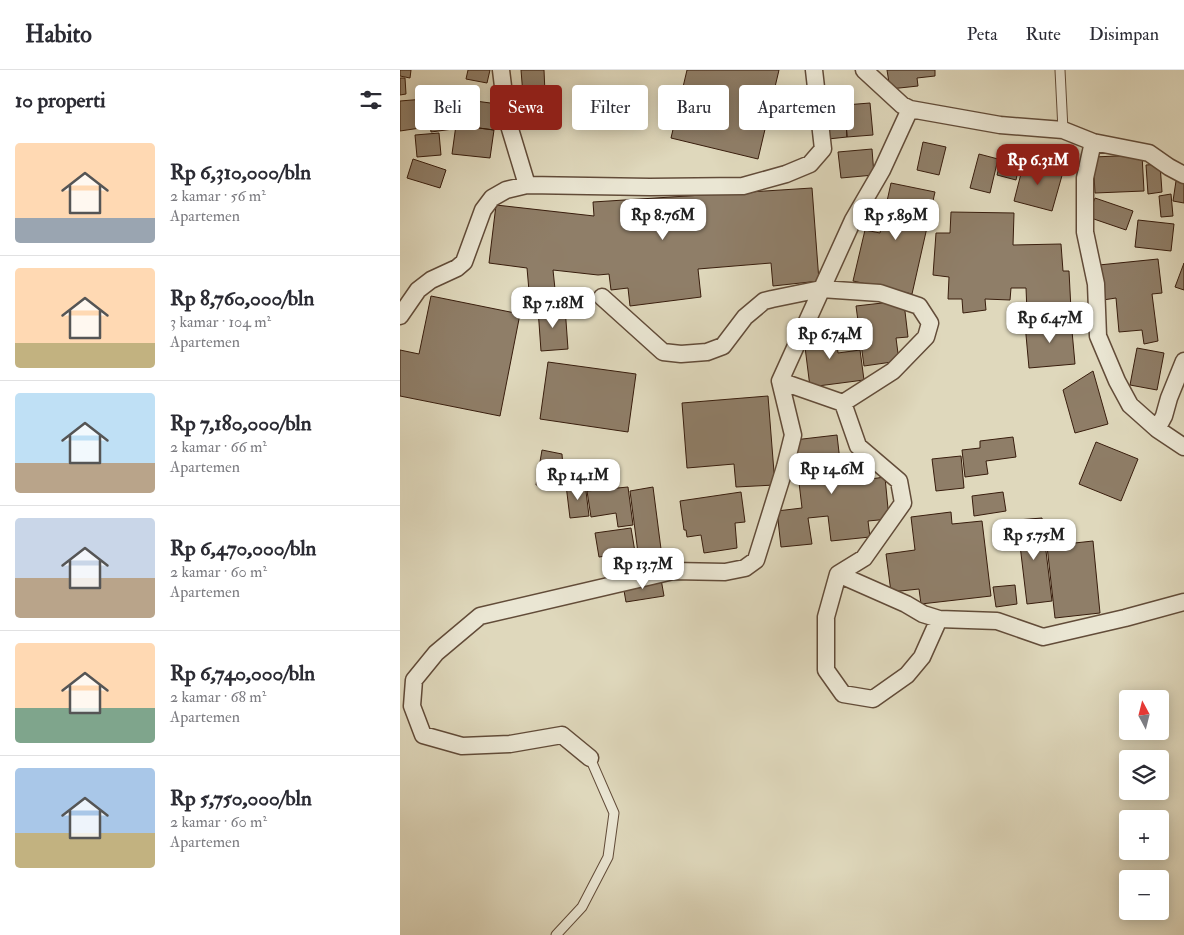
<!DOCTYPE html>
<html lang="id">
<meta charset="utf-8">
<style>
:root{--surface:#fff;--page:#f7f7f7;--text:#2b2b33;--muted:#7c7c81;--line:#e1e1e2;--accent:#8f2418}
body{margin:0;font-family:"IM FELL Double Pica",serif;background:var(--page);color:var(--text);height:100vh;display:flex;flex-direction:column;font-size:19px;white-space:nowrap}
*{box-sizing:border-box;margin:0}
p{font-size:16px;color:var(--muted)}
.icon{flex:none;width:28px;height:28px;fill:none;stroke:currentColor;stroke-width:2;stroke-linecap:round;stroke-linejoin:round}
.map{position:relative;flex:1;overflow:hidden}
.details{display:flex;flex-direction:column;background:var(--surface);width:400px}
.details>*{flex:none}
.guide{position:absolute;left:15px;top:15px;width:475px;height:45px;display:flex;gap:10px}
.needle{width:32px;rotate:353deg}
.tools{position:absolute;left:719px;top:620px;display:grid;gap:10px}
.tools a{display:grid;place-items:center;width:50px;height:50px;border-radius:5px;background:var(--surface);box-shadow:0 2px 12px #0003;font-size:25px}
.price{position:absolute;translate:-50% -42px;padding:0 11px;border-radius:10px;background:#fff;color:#222;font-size:16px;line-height:32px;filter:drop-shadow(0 1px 2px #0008)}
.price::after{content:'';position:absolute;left:50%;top:30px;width:15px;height:11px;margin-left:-8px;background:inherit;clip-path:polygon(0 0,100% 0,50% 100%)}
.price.active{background:var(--accent);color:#fff}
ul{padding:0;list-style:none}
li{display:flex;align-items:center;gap:15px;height:125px;padding:0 15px}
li+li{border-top:1px solid var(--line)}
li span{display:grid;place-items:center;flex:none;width:140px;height:100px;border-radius:5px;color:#555}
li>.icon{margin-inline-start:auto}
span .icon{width:60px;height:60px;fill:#fffc;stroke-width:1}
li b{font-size:21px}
h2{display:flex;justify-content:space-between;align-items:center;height:60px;padding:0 15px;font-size:21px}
.chip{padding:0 18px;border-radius:5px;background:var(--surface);box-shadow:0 2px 12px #0003;font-size:18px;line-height:45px}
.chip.active{background:var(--accent);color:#fff}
header{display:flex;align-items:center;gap:30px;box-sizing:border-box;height:70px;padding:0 25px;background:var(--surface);border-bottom:1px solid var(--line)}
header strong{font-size:24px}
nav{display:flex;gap:28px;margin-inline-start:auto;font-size:18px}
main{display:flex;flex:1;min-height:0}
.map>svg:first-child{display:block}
.building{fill:#8f7e68;stroke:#381d0d}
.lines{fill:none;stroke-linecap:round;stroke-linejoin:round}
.service-casing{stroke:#624c39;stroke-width:11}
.minor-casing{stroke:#624c39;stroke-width:19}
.service{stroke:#eae6d3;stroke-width:9}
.minor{stroke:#eae6d3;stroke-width:16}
</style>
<header>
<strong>Habito</strong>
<nav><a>Peta</a><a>Rute</a><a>Disimpan</a></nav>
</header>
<main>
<section class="details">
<h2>10 properti<svg class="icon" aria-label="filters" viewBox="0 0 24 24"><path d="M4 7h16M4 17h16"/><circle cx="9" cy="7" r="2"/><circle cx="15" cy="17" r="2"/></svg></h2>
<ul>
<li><span style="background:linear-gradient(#ffd9b3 75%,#9aa5b1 0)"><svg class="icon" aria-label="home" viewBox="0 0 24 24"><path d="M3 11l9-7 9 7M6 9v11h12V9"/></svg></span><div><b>Rp 6,310,000/bln</b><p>2 kamar · 56 m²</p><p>Apartemen</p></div></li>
<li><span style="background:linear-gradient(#ffd9b3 75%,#c2b280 0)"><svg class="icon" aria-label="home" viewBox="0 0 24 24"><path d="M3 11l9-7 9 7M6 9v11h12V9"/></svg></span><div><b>Rp 8,760,000/bln</b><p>3 kamar · 104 m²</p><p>Apartemen</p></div></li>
<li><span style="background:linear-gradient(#bfe0f5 70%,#b9a48a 0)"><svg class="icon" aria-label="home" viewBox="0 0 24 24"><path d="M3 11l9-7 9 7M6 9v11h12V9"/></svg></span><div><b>Rp 7,180,000/bln</b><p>2 kamar · 66 m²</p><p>Apartemen</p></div></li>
<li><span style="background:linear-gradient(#c9d6e8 60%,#b9a48a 0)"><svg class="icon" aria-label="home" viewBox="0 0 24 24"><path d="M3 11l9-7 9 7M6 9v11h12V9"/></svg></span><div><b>Rp 6,470,000/bln</b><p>2 kamar · 60 m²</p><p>Apartemen</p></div></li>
<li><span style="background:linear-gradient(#ffd9b3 65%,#7fa58c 0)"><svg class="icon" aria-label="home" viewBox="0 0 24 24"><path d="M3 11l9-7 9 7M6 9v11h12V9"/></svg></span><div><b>Rp 6,740,000/bln</b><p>2 kamar · 68 m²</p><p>Apartemen</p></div></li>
<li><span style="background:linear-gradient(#a9c7e8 65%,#c2b280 0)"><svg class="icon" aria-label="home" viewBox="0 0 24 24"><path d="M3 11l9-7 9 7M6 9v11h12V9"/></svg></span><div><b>Rp 5,750,000/bln</b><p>2 kamar · 60 m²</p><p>Apartemen</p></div></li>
</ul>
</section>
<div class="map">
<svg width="784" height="865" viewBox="0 0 784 865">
<rect width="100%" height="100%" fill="#dfd8bc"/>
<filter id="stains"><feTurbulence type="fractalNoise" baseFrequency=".004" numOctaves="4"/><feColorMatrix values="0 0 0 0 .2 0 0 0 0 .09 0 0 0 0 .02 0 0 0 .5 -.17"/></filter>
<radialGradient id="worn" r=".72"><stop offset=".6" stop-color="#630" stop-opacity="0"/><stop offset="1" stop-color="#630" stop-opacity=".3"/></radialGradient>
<path class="building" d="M0,0H11L10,8L0,6Z
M68,0H90L87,13L66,9Z
M121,0H144L145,23L123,25Z
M287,0H379L358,89L271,68Z
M487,0H535V6L517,8L518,16L490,19Z
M0,8H5L6,24L0,25Z
M53,20L55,32L30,35L28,23Z
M24,29L27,57L0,61V31Z
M60,29L98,34L94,60L56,55Z
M470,33L473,65L447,67L445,35Z
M49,34L53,59L31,62L28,37Z
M445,35L447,67L428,69L425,37Z
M56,55L94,60L90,88L52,84Z
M39,63L41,85L17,87L15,65Z
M523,72L546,77L539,105L517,100Z
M472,79L474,105L441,108L438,82Z
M603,82L621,87L616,110L597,105Z
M579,84L598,89L590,123L570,118Z
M742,85L744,121L695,123L693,87Z
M13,89L46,100L40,118L7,108Z
M624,92L663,102L652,141L614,131Z
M760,94L762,122L748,124L746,95Z
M776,111L784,112V133L773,131Z
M491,113L535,122L512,224L453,211L465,160L480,163Z
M412,118L419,211L373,216L371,193L298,199L301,227L230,236L228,218L211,220L209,204L198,205L153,200L155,219L129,221L127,198L89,193L96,135L194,146L193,132Z
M771,124L773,146L761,147L759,126Z
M695,128L733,141L726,160L688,147Z
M551,142L614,143L613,175L661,174L663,201H669L671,240L627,242L626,218H611L610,230L585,229L586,240L563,243L562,229H548L549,207L533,205L536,163H550Z
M738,150L774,154L771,181L735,177Z
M758,189L762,223L752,224L758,271L744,274L742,260L719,262L716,228L703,230L699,195Z
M784,193V220L775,217Z
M31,226L120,244L100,346L0,326V280L19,284Z
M491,232L504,233L508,267L496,268L499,291L464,296L456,236Z
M165,237L168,279L141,281L138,239Z
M671,250L675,294L629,298L625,254Z
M435,257L438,283L460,280L464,310L410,317L403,261Z
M737,278L764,283L757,320L730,315Z
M148,292L236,304L228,362L140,349Z
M693,301L708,354L675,363L663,320Z
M368,326L375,415L336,417L334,394L287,398L282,333Z
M437,365L440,391L461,388L463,410L485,407L489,449L468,451L470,467L431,471L428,446L408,448L412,474L381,477L377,441L402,438L394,370Z
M613,367L616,387L586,391L588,404L565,407L562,380L580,378V371Z
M696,372L738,389L721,431L679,414Z
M142,380L162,384L164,412L136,415Z
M561,386L564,418L536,421L532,389Z
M185,413L189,446L170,448L166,415Z
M228,417L233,455L218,457L216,443L191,447L187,421Z
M253,417L261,479L238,483L230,421Z
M341,422L345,452L335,453L337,478L304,483L301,465L287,467L286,460H284L280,431Z
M603,422L606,441L574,446L572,426Z
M551,442L552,454L582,451L591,526L521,534L519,519L491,522L486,484L515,480L511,447Z
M642,448L652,531L627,534L617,450Z
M231,458L235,482L199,487L195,463Z
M693,471L700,543L655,548L647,476Z
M261,509L264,526L226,532L223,515Z
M615,515L617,534L596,537L593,517Z"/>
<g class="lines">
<defs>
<path id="service" d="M660,0L663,60
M156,865L182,837L208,787L214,743L190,688"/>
<path id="minor" d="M101,0L107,49L127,115
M464,0L502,35L510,39L600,55L663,60L693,72L749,83L769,97L784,105
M693,72L685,108V162L696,214L698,266L717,311L730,335L757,359L784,377
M202,227L263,282L281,284L307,282L323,276L345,247L364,231L372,229L421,219L480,223L519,236L530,253L526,267L493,301L443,333
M0,246L18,220L31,210L57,198L64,192L83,140L92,128L106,120L127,115L250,117L343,116L386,104L410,94L423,79L414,0
M380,311L443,333L458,376L499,411L503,433L464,488L438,504L426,547V600L443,624L473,629L507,605L522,587L539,549
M757,359L764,346L769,328L784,291
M438,504L506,534L523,544L539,549L597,551L643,567L725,548L784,532
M190,688L162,665L110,674L62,676L23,665L12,636L14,610L36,583L80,546L273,501L325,502L345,498L356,490L385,397L393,365L380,311L453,150L482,100L510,39"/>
</defs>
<use href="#service" class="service-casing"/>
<use href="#minor" class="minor-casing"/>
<use href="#service" class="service"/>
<use href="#minor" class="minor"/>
</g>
<rect width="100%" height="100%" filter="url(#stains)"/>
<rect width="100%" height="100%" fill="url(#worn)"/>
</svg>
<div class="tools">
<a><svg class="needle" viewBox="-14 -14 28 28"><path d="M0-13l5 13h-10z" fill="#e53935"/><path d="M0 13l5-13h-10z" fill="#7c7c81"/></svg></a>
<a><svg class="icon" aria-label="layers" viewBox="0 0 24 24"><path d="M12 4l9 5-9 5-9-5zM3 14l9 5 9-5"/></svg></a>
<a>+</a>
<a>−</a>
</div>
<b class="price active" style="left:638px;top:116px">Rp 6.31M</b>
<b class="price" style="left:263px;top:171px">Rp 8.76M</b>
<b class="price" style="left:496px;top:171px">Rp 5.89M</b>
<b class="price" style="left:153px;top:259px">Rp 7.18M</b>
<b class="price" style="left:650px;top:274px">Rp 6.47M</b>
<b class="price" style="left:430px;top:290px">Rp 6.74M</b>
<b class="price" style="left:432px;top:425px">Rp 14.6M</b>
<b class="price" style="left:178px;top:431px">Rp 14.1M</b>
<b class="price" style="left:634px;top:491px">Rp 5.75M</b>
<b class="price" style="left:243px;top:520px">Rp 13.7M</b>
<div class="guide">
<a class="chip">Beli</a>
<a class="chip active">Sewa</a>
<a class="chip">Filter</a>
<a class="chip">Baru</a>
<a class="chip">Apartemen</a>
</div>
</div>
</main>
